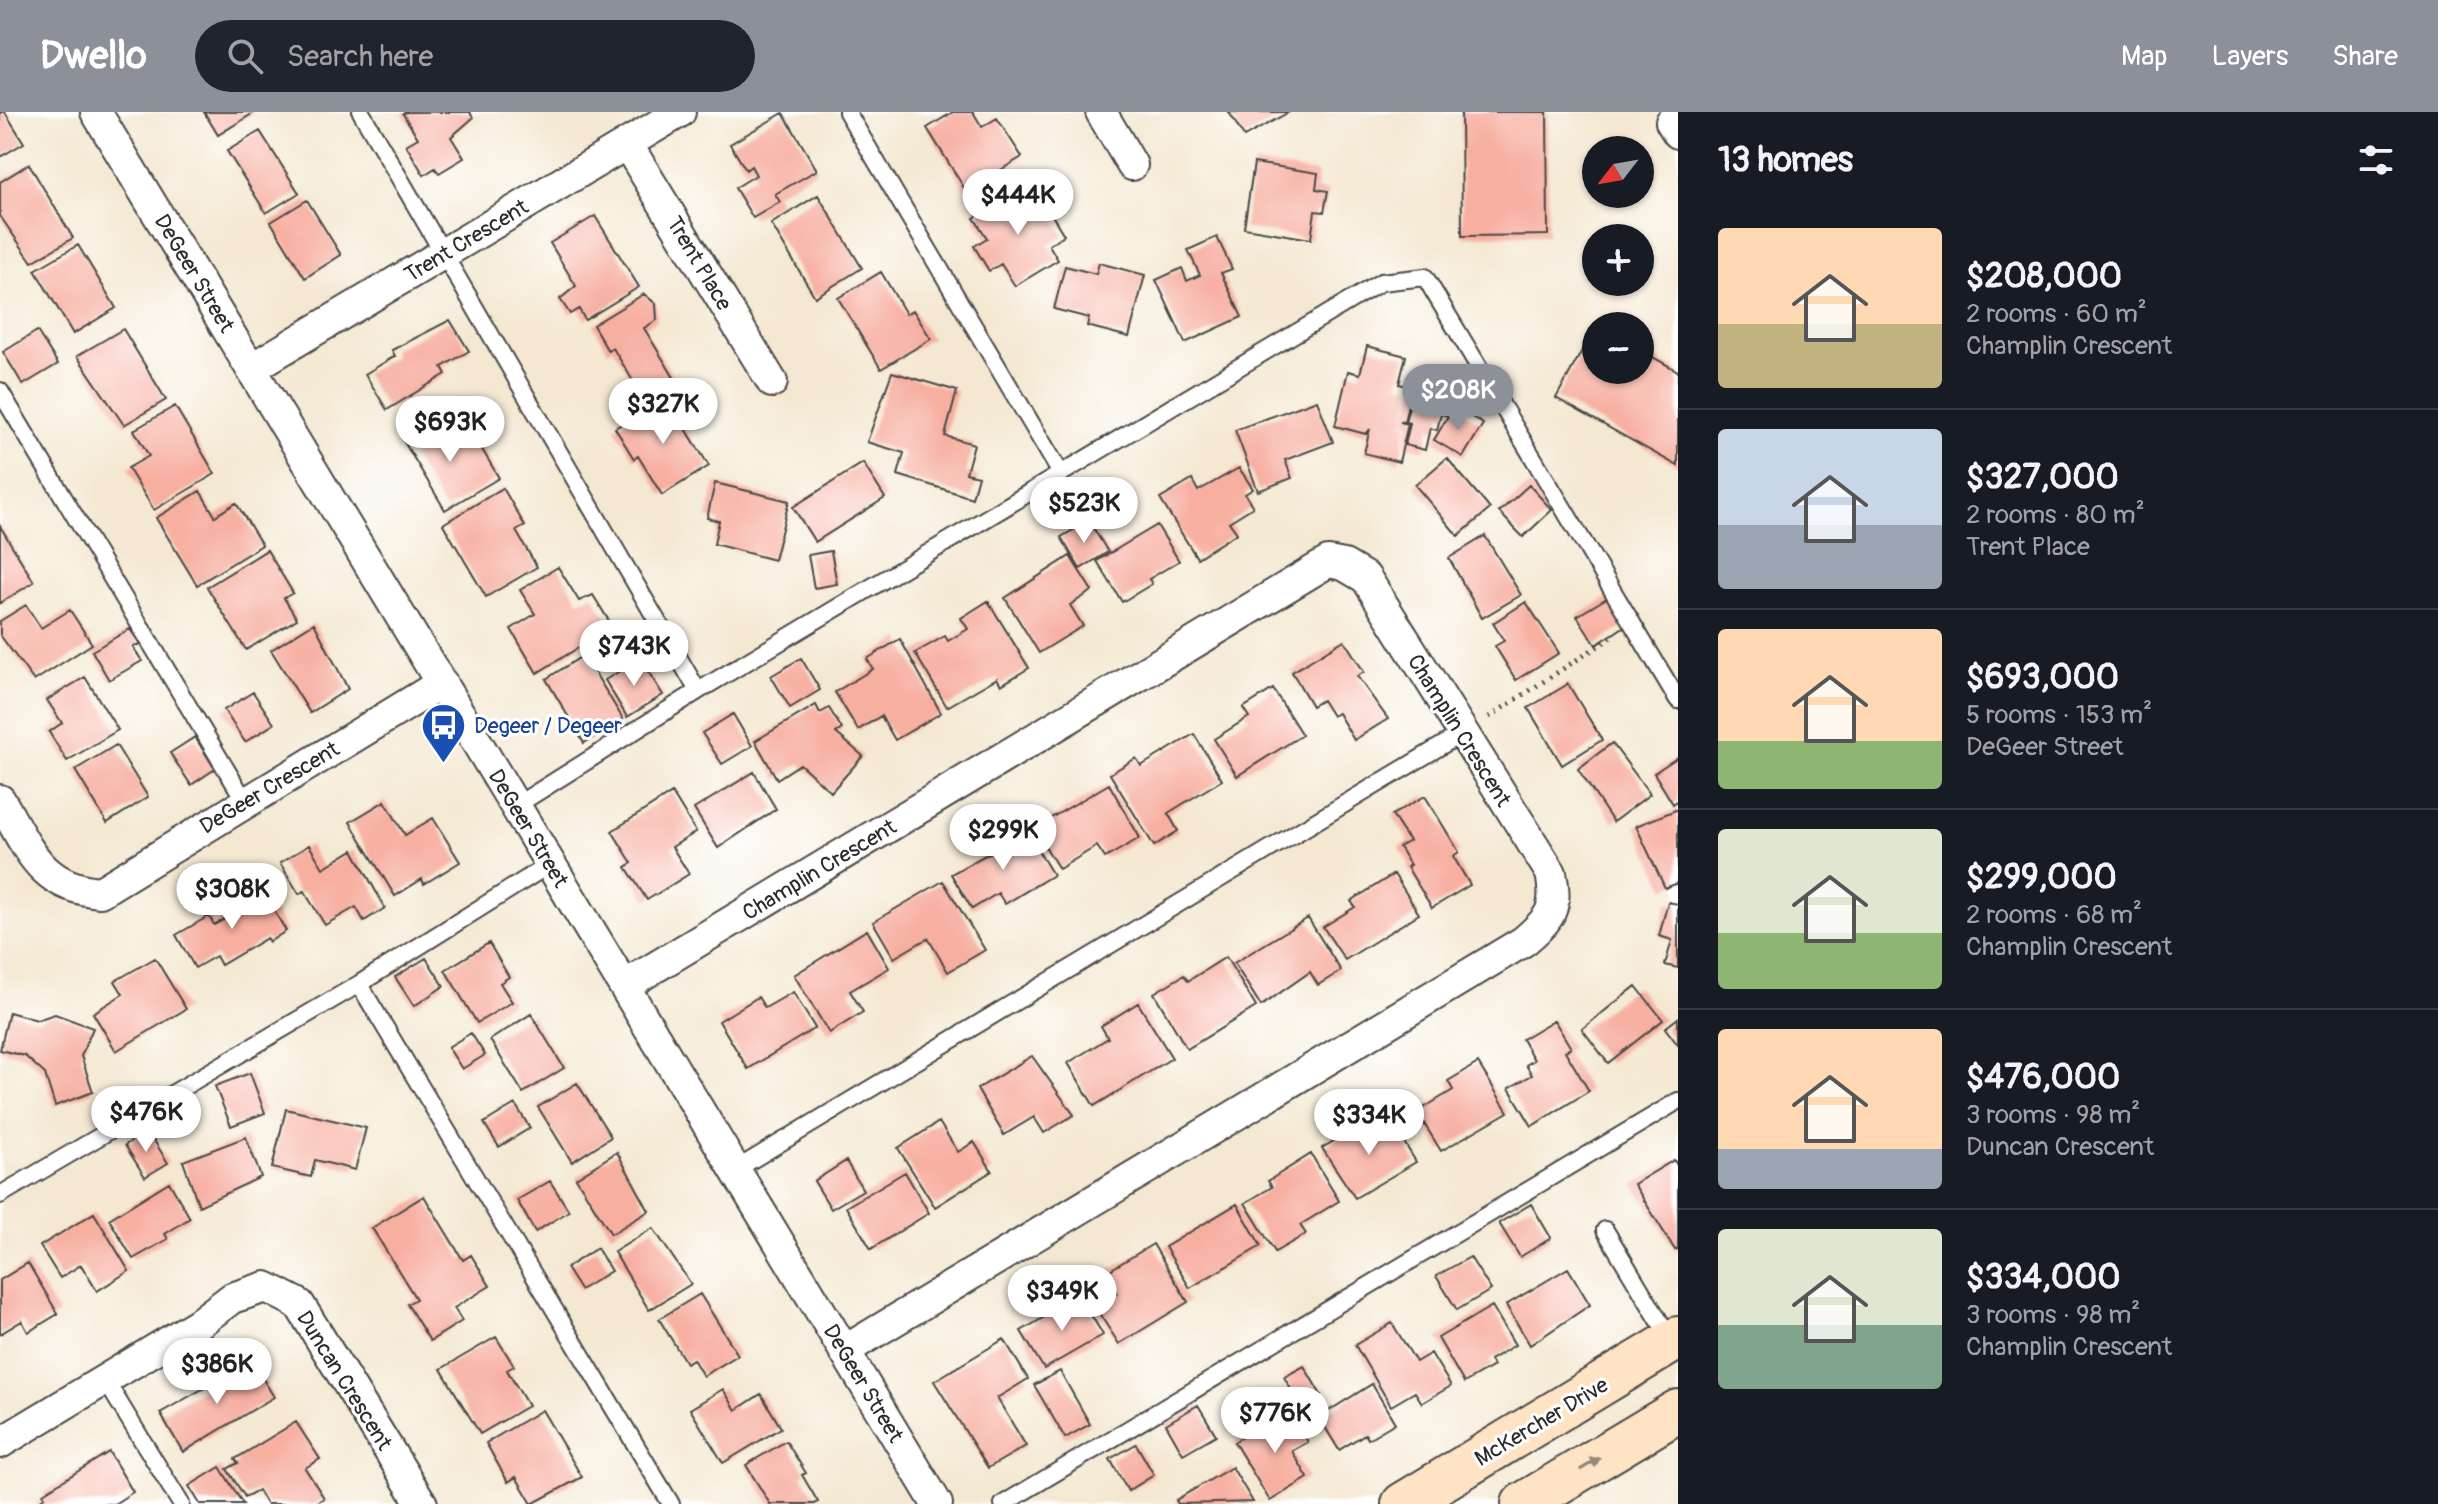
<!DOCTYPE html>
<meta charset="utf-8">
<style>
:root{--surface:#171b24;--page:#20242c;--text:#f1f3f6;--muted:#9ea1a6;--line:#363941;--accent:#8c9099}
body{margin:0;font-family:Pangolin,sans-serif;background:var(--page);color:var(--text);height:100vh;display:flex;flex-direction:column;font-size:30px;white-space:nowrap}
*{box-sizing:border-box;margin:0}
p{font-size:26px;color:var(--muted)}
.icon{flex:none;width:44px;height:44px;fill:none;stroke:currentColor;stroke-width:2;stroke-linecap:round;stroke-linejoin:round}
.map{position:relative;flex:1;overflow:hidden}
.panel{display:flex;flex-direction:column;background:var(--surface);width:760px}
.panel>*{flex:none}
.needle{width:52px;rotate:239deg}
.tools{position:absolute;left:1582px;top:24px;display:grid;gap:16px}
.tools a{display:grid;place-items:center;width:72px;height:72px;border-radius:50%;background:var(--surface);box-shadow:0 2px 6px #0004;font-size:40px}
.price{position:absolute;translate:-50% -68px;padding:0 18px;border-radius:28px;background:#fff;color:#222;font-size:26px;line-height:52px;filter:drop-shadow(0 2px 4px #0008)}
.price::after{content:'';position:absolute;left:50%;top:48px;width:24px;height:18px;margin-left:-12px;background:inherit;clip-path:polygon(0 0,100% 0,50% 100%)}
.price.selected{background:var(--accent);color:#fff}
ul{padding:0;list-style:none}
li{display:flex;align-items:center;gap:24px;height:200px;padding:0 40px}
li+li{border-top:2px solid var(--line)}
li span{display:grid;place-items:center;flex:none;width:224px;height:160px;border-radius:8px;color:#555}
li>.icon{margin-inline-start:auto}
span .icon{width:96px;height:96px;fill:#fffc;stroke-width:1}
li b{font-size:34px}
h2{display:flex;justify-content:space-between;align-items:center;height:96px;padding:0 40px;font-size:34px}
header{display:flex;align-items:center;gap:48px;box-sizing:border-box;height:112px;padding:0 40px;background:var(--accent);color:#fff}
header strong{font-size:38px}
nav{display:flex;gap:44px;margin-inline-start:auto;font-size:28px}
.search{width:560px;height:72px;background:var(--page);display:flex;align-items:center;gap:20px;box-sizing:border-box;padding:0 28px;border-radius:44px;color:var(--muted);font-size:30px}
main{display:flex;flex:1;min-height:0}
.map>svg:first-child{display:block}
.building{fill:#f7afa0}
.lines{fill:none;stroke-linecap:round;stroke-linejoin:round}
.service-casing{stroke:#494744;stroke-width:20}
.minor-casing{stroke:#494744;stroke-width:34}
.secondary-casing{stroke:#494744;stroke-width:46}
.path{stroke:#494744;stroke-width:5;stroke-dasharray:2 6;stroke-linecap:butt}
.service{stroke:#fff;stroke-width:16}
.minor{stroke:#fff;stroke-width:30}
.secondary{stroke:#fee4c5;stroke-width:42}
.oneway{fill:#948878}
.labels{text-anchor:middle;stroke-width:6;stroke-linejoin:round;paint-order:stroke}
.street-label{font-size:22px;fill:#2b2b2b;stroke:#fff}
.transit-label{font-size:22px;fill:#164399;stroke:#fff;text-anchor:start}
</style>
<header>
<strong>Dwello</strong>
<div class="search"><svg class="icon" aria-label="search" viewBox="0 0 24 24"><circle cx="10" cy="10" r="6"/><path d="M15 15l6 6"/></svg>Search here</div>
<nav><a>Map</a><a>Layers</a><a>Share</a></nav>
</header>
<main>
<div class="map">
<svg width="1678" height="1392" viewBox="0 0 1678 1392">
<rect width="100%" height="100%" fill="#fff"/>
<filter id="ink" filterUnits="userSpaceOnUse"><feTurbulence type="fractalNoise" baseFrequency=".0125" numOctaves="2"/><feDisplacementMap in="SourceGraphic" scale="16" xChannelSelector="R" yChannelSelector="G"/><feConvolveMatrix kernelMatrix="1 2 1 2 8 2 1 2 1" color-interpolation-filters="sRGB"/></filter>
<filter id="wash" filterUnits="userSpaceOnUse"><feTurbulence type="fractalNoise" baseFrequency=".006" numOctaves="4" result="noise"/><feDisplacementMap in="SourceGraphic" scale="32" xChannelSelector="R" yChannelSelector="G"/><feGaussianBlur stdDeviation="1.8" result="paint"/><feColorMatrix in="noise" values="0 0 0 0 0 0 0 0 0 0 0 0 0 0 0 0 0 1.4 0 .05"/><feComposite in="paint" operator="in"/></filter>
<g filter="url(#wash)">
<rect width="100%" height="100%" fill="#f4e8d2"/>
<g id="blocks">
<path class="building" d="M0,0H5L24,31L0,45Z
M204,0H255L218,23Z
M406,0H470L473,6L451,25L464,46L439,61L435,56L424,63L406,33L418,26L403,2Z
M953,0H973L982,15L997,6L1022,45L966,79L927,16Z
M1229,0H1289L1244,25Z
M1461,0H1547L1548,123L1462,124Z
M783,1L817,58L775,82L780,90L753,106L735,76L756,63L751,54L746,58L730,32Z
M260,19L299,81L266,101L227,39Z
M1254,51L1318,61L1316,77L1328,79L1324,100L1315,99L1311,127L1244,116Z
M29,52L73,126L32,150L0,104V70Z
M1023,77L1035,96L1044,90L1064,123L1049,133L1058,148L1015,174L1001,152L989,159L974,134L987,126L974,106Z
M818,83L862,156L815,185L771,112Z
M307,88L341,143L305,166L271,110Z
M595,104L639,175L585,208L579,197L570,202L560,187L576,174L550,131Z
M1217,125L1232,157L1221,161L1242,205L1185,231L1156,168L1182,156L1187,169L1200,163L1188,138Z
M78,133L116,196L73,222L35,158Z
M1099,151L1145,163L1129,225L1087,214L1089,206L1054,197L1065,154L1096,162Z
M881,160L906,202L913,198L931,227L881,257L838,186Z
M644,182L656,192L657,208L644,216L676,269L644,287L613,236L608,239L593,213Z
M450,208L469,239L442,255L446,262L387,298L365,262L395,244L392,238Z
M1596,213V258H1640V238L1678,259V354L1556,286Z
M123,217L166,288L124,313L77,244Z
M37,219L58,252L23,273L3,240Z
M1367,234L1406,244L1399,272L1412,275L1404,310H1400L1408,312L1399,350L1364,341L1370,317L1366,322L1335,314L1348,259L1360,262Z
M892,260L957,279L945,324L974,332L966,361L978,364L972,386L898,363L904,341L867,330Z
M1415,271L1451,280L1446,303L1441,302L1437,318L1430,316L1425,338L1405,333L1410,311L1405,310Z
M666,285L709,354L662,383L638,344L634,347L615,316Z
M1317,288L1333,330L1285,348L1292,366L1258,379L1235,318Z
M175,294L215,362L154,398L128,356L149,344L134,318Z
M1454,294L1483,312L1463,345L1434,328Z
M438,307L454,333L473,322L499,366L445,398L403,328Z
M1447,346L1490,397L1458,424L1415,373Z
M863,351L885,386L815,430L793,395Z
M1239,356L1253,377L1245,382L1253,395L1229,410L1237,421L1197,446L1160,387L1192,368L1198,379Z
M715,371L789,389L774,448L714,432L719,409L707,406Z
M1529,373L1552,398L1523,425L1499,400Z
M503,376L525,414L516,419L537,455L486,485L443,412Z
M200,379L215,404L236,391L262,433L197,473L156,406Z
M1089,409L1108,440L1080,457L1061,425Z
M1157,413L1179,449L1149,467L1152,472L1122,490L1097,449Z
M0,414L34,470L0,491Z
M1485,424L1521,483L1482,506L1449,446Z
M267,438L293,481L284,486L297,507L246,538L207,475Z
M831,439L837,472L814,476L808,443Z
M1070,444L1092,479L1070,493L1083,514L1039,541L1005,486Z
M558,455L579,489L593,483L609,509L600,514L604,520L537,561L511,517L535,502L520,478Z
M1610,484L1628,512L1596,533L1577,504Z
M988,489L1029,556L1001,573L997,566L947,595L915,541L945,524L948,529L968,517L961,506Z
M1526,490L1559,541L1516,568L1495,534L1504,529L1493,511Z
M26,493L41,516L70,498L92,532L34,569L0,523V509Z
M314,511L348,577L310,601L271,538Z
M130,517L140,532L133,535L142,549L109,568L92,539Z
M900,527L941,601L895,628L881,604L858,618L835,580L873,557L867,547Z
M1344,528L1364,560L1357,564L1388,607L1354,628L1338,601L1332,604L1322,588L1312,594L1292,560Z
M584,543L623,607L584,631L546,567Z
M801,546L820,578L790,596L771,564Z
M640,547L663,583L627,605L605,568Z
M85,565L118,618L67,649L49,620L62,611L47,588Z
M1568,572L1602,628L1562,653L1528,596Z
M1273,577L1302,623L1237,664L1214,627L1249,605L1243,596Z
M253,580L274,612L245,630L224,598Z
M816,593L820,601L829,596L842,617L836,621L863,644L831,680L800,652L777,667L755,629Z
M733,602L752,634L722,652L702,621Z
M1194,622L1222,668L1168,701L1178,719L1154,734L1110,662L1136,646L1141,654Z
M195,625L215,657L191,673L170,641Z
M1612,631L1650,682L1613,710L1578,657Z
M116,633L148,685L107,711L75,658Z
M1678,645V688L1673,692L1654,661Z
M754,660L776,697L718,736L694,697Z
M1109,672L1140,726L1105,746L1097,734L1059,757L1034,716Z
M672,681L696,720L672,735L689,762L647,788L626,755L632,751L612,719Z
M1425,684L1459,740L1453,744L1470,773L1432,796L1407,755L1410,753L1399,735L1409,729L1392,703Z
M385,689L405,723L433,706L460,750L424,772L422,767L395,784L350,710Z
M1678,697V771L1665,776L1636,714Z
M1027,720L1053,763L1005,792L998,781L972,797L951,762Z
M309,733L323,756L353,738L385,796L364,809L356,795L325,813L304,779L299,782L280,751Z
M1394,762L1419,802L1345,848L1323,815L1355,795L1351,789Z
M943,769L985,838L948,860L928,826L894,846L873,810Z
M260,775L286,819L269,830L267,826L221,853L216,844L195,856L176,823L209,804L214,813L243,797L238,788Z
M1668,790L1678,792V856L1665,853L1672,828L1659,824Z
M1308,806L1341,859L1318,873L1310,860L1261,894L1234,851Z
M867,818L889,856L850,879L863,900L829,921L794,863Z
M489,831L509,865L500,871L512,890L477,911L445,858Z
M1226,845L1256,895L1187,937L1154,881L1184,863L1188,869Z
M155,846L186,897L116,939L93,901L123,882L115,869Z
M426,846L444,874L414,894L395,865Z
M1636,874L1663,908L1608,951L1582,917Z
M793,880L815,916L748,957L719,909L758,885L765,896Z
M1138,891L1172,946L1094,994L1068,951L1108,926L1101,914Z
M9,900L37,908L55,902L93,916L81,944L93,980L55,994L45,962L25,944L0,938Z
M531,902L564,956L523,981L490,928Z
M1678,906V933L1665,916Z
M1554,908L1571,936L1565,939L1589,979L1532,1014L1509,976L1532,963L1526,953L1534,948L1522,927Z
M471,921L485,943L462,957L448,935Z
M1032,944L1074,1003L1044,1021L1034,1005L1004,1023L977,977Z
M1478,951L1508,1000L1441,1039L1417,1000L1453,978L1448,969Z
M250,961L265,1001L231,1014L215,974Z
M577,971L611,1025L572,1050L538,995Z
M515,992L530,1016L499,1035L484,1011Z
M286,997L366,1016L355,1058L315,1048L311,1065L272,1056Z
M1388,1004L1416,1050L1355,1086L1322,1036L1351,1019L1354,1025Z
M939,1010L958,1040L974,1030L992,1059L935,1095L898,1036Z
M148,1019L168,1051L145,1065L125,1033Z
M246,1025L261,1065L199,1094L183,1049Z
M617,1040L649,1099L611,1122L576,1066Z
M1311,1042L1339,1089L1300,1113L1306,1122L1275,1140L1245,1091L1272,1075L1268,1069Z
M1674,1048L1678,1055V1137L1675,1138L1634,1072Z
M846,1049L863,1078L831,1097L814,1069Z
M905,1060L929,1101L871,1137L846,1095Z
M550,1069L569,1099L535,1120L517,1088Z
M169,1070L190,1106L165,1122L168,1127L133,1147L109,1107Z
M424,1084L463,1148L471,1143L490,1174L454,1196L462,1209L430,1229L407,1192L416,1187L372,1116Z
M1237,1092L1261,1134L1190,1176L1165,1135Z
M1531,1092L1551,1126L1520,1145L1499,1111Z
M94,1101L129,1159L97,1179L81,1153L60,1166L40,1134Z
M653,1116L691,1172L649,1198L614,1140Z
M1153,1132L1188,1190L1119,1232L1095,1195L1117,1181L1105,1161Z
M597,1136L611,1159L580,1178L566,1156Z
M1470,1145L1491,1178L1457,1198L1436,1164Z
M28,1151L58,1202L28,1220L22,1209L0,1222V1168Z
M1568,1156L1590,1193L1530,1233L1506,1193Z
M700,1182L738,1243L703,1264L693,1247L686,1251L659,1207Z
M1080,1184L1103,1223L1044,1257L1021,1219Z
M1492,1194L1515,1233L1490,1248L1493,1254L1464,1271L1438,1226Z
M1392,1211L1416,1250L1431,1241L1451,1274L1422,1291L1415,1280L1391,1294L1355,1233Z
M496,1225L514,1254L507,1258L528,1294L480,1322L441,1257Z
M1004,1227L1028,1267L997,1286L1026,1334L988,1356L934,1269Z
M252,1249L274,1285L183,1340L160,1301Z
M1304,1254L1321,1283L1301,1295L1284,1265Z
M1060,1259L1090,1312L1065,1326L1034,1273Z
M1372,1272L1395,1311L1368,1327L1365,1322L1339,1338L1319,1305Z
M723,1277L736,1298L761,1282L781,1316L723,1351L690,1297Z
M1198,1293L1216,1323L1183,1342L1166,1312Z
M542,1298L582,1365L532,1392L516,1365L508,1370L486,1331Z
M1288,1298L1308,1330L1292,1339L1308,1366L1270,1389L1234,1330Z
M296,1310L320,1347L305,1356L324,1386L314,1392H266L258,1378L245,1385L227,1357L238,1351L235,1347Z
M786,1329L806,1361L802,1363L818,1390L815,1392H770L746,1353Z
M1136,1332L1154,1363L1128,1379L1110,1347Z
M109,1340L133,1380L114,1392H34L45,1385L43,1381Z
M220,1355L243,1392H200L189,1374Z
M1232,1355L1253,1390L1178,1392L1176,1388Z"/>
</g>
</g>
<g filter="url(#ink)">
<use href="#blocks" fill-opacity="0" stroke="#494744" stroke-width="2"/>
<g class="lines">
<defs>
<path id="service" d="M361,0L698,579
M847,0L1060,360
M0,279L245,689
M517,693L698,579L1381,170L1425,165L1678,588
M359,872L671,1392
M735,1058L1461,622
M0,1083L359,872L550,752
M1605,1118L1672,1230
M104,1266L181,1392
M1003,1392L1678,989"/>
<path id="minor" d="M96,0L937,1392
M1101,0L1132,53
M1671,10L1678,21
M627,32L772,270
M252,256L680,0
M0,688C28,735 39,775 100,780L442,571
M624,874L1328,450L1344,453L1366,466L1551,761C1558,797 1551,806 1524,829L844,1239
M0,1331L199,1211L232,1186L266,1175L299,1192L422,1392"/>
<path id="secondary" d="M1403,1392L1678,1226
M1523,1392L1678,1299"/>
</defs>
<use href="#service" class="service-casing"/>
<use href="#minor" class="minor-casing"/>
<use href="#secondary" class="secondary-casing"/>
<path class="path" d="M1489,605L1615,523"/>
<use href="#service" class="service"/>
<use href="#minor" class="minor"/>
<use href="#secondary" class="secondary"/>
</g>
<defs><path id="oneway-solid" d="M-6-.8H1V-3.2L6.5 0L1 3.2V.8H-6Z" transform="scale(2)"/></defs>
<use class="oneway" href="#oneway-solid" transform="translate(1590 1352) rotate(-31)"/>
</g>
<defs>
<symbol id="bus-pin" viewBox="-11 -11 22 30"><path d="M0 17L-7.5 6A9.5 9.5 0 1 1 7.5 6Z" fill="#1a4fb4" stroke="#fff"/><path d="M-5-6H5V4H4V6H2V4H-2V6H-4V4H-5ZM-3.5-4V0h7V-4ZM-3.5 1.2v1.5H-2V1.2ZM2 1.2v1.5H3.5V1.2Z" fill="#fff"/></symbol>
</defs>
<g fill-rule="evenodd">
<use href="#bus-pin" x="418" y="588" width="51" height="69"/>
</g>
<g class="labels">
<g class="street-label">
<text transform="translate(466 128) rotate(-31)" y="8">Trent Crescent</text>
<text transform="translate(700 151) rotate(59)" y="8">Trent Place</text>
<text transform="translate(195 161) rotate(59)" y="8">DeGeer Street</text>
<text transform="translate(1460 618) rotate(58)" y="8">Champlin Crescent</text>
<text transform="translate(269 675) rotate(-31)" y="8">DeGeer Crescent</text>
<text transform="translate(529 716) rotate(59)" y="8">DeGeer Street</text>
<text transform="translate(819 757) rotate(-31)" y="8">Champlin Crescent</text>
<text transform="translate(345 1268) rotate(58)" y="8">Duncan Crescent</text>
<text transform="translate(864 1271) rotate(59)" y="8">DeGeer Street</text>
<text transform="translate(1541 1309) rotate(-31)" y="8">McKercher Drive</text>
</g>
<g class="transit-label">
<text x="474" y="621">Degeer / Degeer</text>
</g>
</g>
</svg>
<div class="tools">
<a><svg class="needle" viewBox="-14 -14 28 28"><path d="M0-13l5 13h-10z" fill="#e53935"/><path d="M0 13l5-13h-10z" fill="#9ea1a6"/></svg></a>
<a>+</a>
<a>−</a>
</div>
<b class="price" style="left:1018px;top:125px">$444K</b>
<b class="price selected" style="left:1458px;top:320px">$208K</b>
<b class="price" style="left:663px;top:334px">$327K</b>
<b class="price" style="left:450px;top:352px">$693K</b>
<b class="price" style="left:1084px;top:433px">$523K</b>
<b class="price" style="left:634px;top:576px">$743K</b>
<b class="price" style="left:1003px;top:760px">$299K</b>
<b class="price" style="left:232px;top:819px">$308K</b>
<b class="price" style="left:146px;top:1042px">$476K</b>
<b class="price" style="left:1369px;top:1045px">$334K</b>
<b class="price" style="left:1062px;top:1221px">$349K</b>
<b class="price" style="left:217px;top:1294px">$386K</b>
<b class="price" style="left:1275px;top:1343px">$776K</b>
</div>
<section class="panel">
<h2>13 homes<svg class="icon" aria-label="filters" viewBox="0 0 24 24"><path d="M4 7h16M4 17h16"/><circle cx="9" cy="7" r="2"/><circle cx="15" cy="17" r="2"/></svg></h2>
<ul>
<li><span style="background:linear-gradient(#ffd9b3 60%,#c2b280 0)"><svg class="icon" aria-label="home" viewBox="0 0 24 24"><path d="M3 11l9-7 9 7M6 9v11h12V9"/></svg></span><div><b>$208,000</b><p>2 rooms · 60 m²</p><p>Champlin Crescent</p></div></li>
<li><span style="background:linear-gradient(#c9d6e8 60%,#9aa5b1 0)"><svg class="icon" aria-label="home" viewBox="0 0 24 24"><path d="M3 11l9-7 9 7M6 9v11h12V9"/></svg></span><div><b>$327,000</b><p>2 rooms · 80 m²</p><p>Trent Place</p></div></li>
<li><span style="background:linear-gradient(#ffd9b3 70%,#8fb573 0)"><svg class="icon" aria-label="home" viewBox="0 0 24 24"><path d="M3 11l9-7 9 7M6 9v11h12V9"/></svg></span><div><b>$693,000</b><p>5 rooms · 153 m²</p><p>DeGeer Street</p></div></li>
<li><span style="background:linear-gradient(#dfe7d0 65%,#8fb573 0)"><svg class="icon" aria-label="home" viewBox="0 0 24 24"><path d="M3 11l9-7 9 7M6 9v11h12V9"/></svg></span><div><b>$299,000</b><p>2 rooms · 68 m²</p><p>Champlin Crescent</p></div></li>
<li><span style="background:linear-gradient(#ffd9b3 75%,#9aa5b1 0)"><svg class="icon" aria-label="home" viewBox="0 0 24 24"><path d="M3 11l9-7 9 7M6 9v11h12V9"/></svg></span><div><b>$476,000</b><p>3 rooms · 98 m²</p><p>Duncan Crescent</p></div></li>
<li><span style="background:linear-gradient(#dfe7d0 60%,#7fa58c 0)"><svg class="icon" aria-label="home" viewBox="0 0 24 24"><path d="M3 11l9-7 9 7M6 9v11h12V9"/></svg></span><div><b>$334,000</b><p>3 rooms · 98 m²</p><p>Champlin Crescent</p></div></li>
</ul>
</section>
</main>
